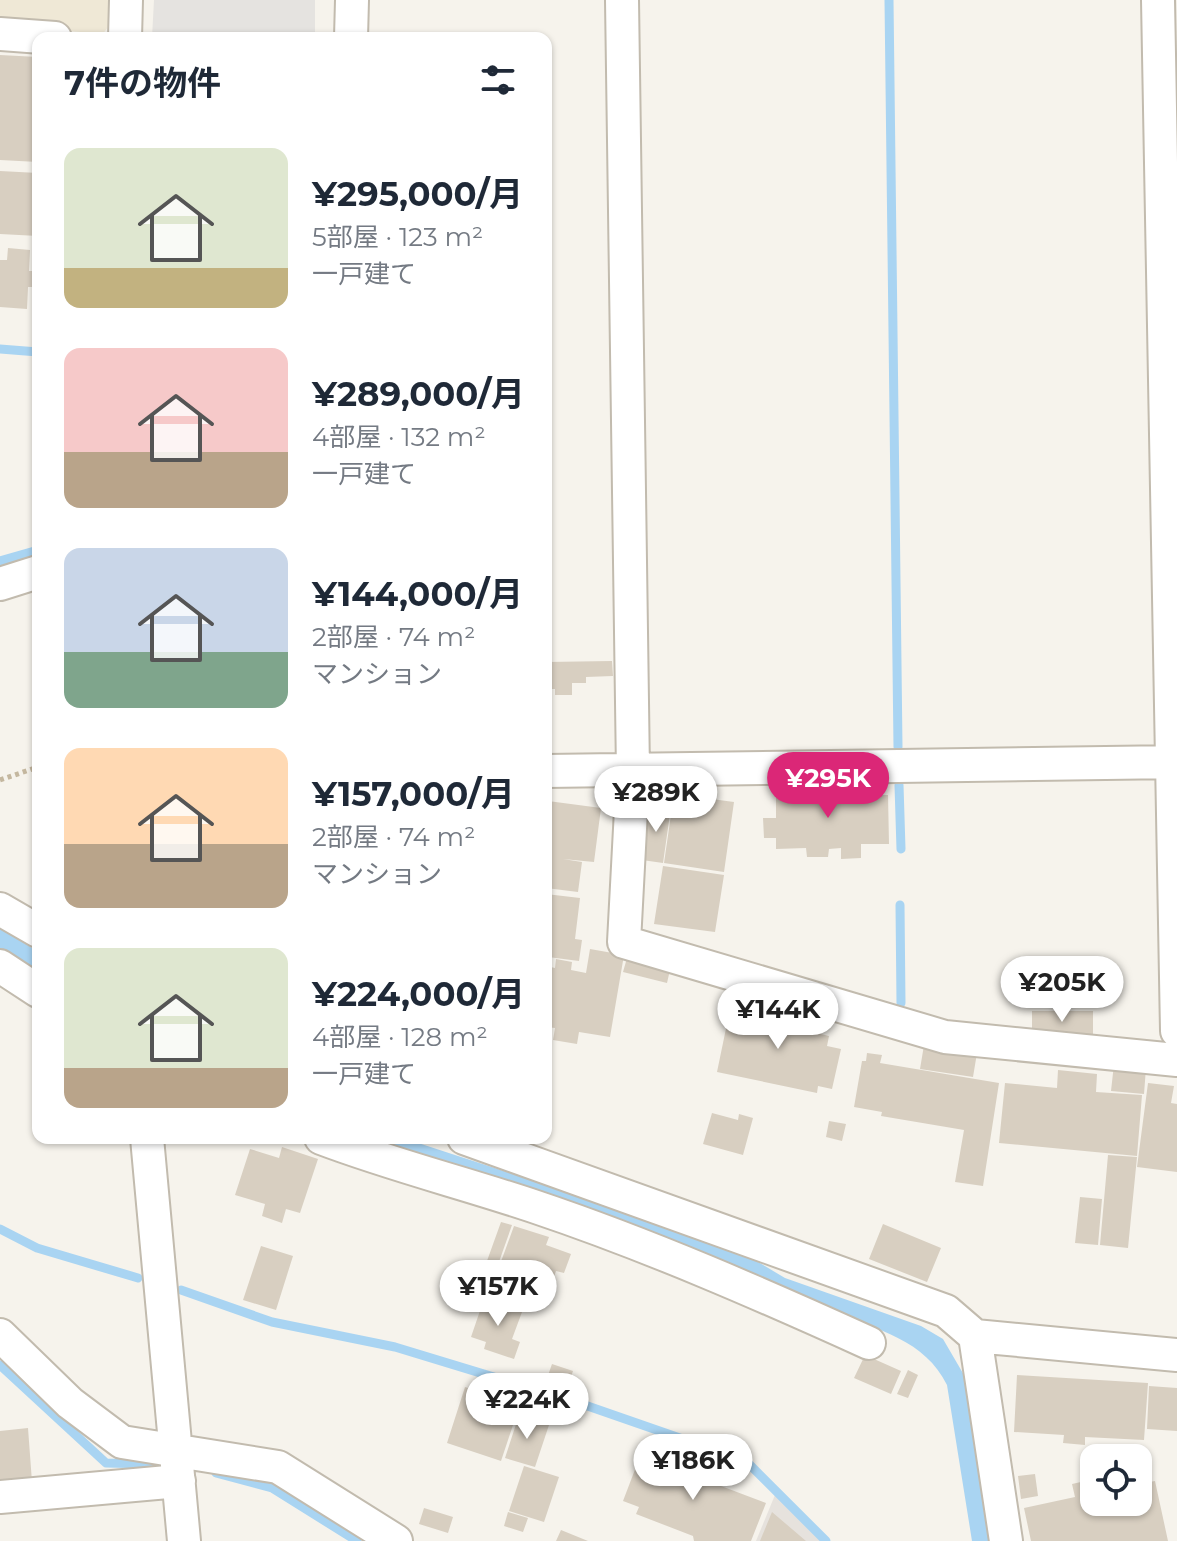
<!DOCTYPE html>
<html lang="ja">
<meta charset="utf-8">
<style>
:root{--surface:#fff;--page:#f2f2f3;--text:#1f2937;--muted:#747a83;--accent:#db2777}
body{margin:0;font-family:Montserrat,"Noto Sans JP",sans-serif;background:var(--page);color:var(--text);height:100vh;display:flex;flex-direction:column;font-size:30px;white-space:nowrap}
*{box-sizing:border-box;margin:0}
p{font-size:26px;color:var(--muted)}
.icon{flex:none;width:44px;height:44px;fill:none;stroke:currentColor;stroke-width:2;stroke-linecap:round;stroke-linejoin:round}
.map{position:relative;flex:1;overflow:hidden}
.details{position:absolute;left:32px;top:32px;width:520px;height:1112px;display:flex;flex-direction:column;background:var(--surface);border-radius:16px;box-shadow:0 2px 6px #0004}
.details>*{flex:none}
.controls{position:absolute;left:1080px;top:1444px;display:grid;gap:16px}
.controls a{display:grid;place-items:center;width:72px;height:72px;border-radius:16px;background:var(--surface);box-shadow:0 2px 6px #0004;font-size:40px}
.price{position:absolute;translate:-50% -68px;padding:0 18px;border-radius:28px;background:#fff;color:#222;font-size:26px;line-height:52px;filter:drop-shadow(0 2px 4px #0008)}
.price::after{content:'';position:absolute;left:50%;top:48px;width:24px;height:18px;margin-left:-12px;background:inherit;clip-path:polygon(0 0,100% 0,50% 100%)}
.price.active{background:var(--accent);color:#fff}
ul{padding:0;list-style:none}
li{display:flex;align-items:center;gap:24px;height:200px;padding:0 32px}
li span{display:grid;place-items:center;flex:none;width:224px;height:160px;border-radius:16px;color:#555}
li>.icon{margin-inline-start:auto}
span .icon{width:96px;height:96px;fill:#fffc;stroke-width:1}
li b{font-size:34px}
h2{display:flex;justify-content:space-between;align-items:center;height:96px;padding:0 32px;font-size:34px}
.map>svg:first-child{display:block}
.industrial{fill:#e6e2dd}
.education{fill:#efe8d6}
.parking{fill:#e5e3e0}
.water{fill:#a9d4f2}
.lines{fill:none;stroke-linecap:round;stroke-linejoin:round}
.stream{stroke:#a9d4f2;stroke-width:9}
.building{fill:#d8cfc1}
.minor-casing{stroke:#c2bbae;stroke-width:36}
.path{stroke:#c4b79f;stroke-width:5;stroke-dasharray:4 4;stroke-linecap:butt}
.minor{stroke:#fff;stroke-width:32}
</style>
<div class="map">
<svg width="1177" height="1541" viewBox="0 0 1177 1541">
<rect width="100%" height="100%" fill="#f6f3ec"/>
<path class="industrial" d="M775,1495L821,1541H756Z"/>
<path class="education" d="M0,0H111L110,24L103,34L0,25Z"/>
<path class="parking" d="M154,0H315V38H152Z"/>
<path class="water" d="M0,927L38,952V976L0,950Z
M355,1138H403L547,1185L753,1259L785,1278L921,1326L943,1339L964,1375L968,1391L989,1541H972L947,1385C925,1340 878,1330 835,1312C818,1305 802,1295 785,1287Z"/>
<g class="lines">
<path class="stream" d="M889,0L898,747
M0,349L38,352
M0,561L38,550
M899,785L901,849
M900,905L901,1003
M0,1229L37,1248L138,1278
M181,1290L272,1322L395,1347L579,1403L746,1461L826,1541
M0,1365L106,1463L150,1464
M216,1473L272,1488L357,1541"/>
</g>
<path class="building" d="M0,55L38,57V162L0,160Z
M0,171L38,173V236L0,234Z
M8,248L30,250L29,271H38V287H28L27,309L0,307V260H7Z
M612,661L613,676L586,677V683H572V695H555V689H546V662Z
M776,784H853V795H888L889,844H861V858L841,859V848L829,849L828,857H807L806,848L776,849V838H764L763,818H776Z
M674,794L734,802L724,872L664,863Z
M548,801L601,808L594,862L563,859L582,862L578,892L546,888Z
M650,804L671,807L663,863L642,860Z
M663,866L724,875L715,932L654,924Z
M546,894L580,898L575,939L582,940L579,961L548,957Z
M590,949L624,955L610,1037L579,1032L577,1044L553,1040L555,1028L546,1027V966L555,968L556,959L572,962L571,970L586,973Z
M627,958L670,970L667,983L623,972Z
M742,991L765,996L760,1017L737,1012Z
M770,1001L795,1007L793,1015L803,1017L800,1029L829,1036L827,1046L841,1049L832,1089L818,1086L817,1093L717,1072L729,1014L761,1021L763,1009L768,1010Z
M1032,1011H1093V1037H1032Z
M924,1045L977,1053L973,1077L920,1069Z
M867,1053L882,1055L880,1063L999,1083L983,1186L955,1182L964,1130L881,1116L882,1112L854,1107L862,1061H866Z
M1114,1064L1146,1068L1144,1094L1111,1091Z
M1058,1070L1097,1074L1096,1092L1142,1095L1137,1156L999,1143L1005,1083L1057,1088Z
M1148,1083L1174,1086L1171,1103L1177,1104V1172L1137,1167Z
M712,1113L738,1120L739,1114L753,1118L743,1155L703,1144Z
M829,1121L846,1124L842,1141L826,1137Z
M282,1147L318,1159L300,1213L286,1209L282,1223L262,1216L265,1204L235,1195L250,1149L279,1158Z
M1108,1155L1137,1157L1128,1248L1100,1245Z
M1080,1197L1102,1199L1098,1245L1075,1243Z
M501,1222L512,1225L494,1276L483,1272Z
M883,1224L941,1248L927,1282L869,1259Z
M514,1226L549,1237L546,1245L571,1254L564,1273L556,1271L548,1293L528,1286L530,1278L499,1267Z
M261,1246L293,1256L276,1310L243,1300Z
M484,1299L522,1312L512,1339L520,1342L514,1359L484,1349L486,1342L471,1337Z
M865,1355L901,1371L891,1394L854,1378Z
M552,1364L573,1371L567,1389L546,1381Z
M908,1370L918,1375L908,1398L897,1394Z
M1017,1375L1148,1383L1144,1440L1085,1437V1445L1063,1443L1064,1435L1014,1432Z
M1149,1386L1177,1388V1431L1147,1429Z
M465,1387L496,1397L500,1387L531,1397L525,1415L517,1413L501,1461L447,1443Z
M519,1415L549,1425L535,1467L505,1458Z
M28,1428L32,1482L0,1485V1431Z
M660,1458L693,1470L697,1461L727,1472L721,1486L766,1503L751,1541H694L693,1536L636,1514L639,1507L623,1501L639,1459L657,1467Z
M524,1466L559,1477L544,1522L509,1511Z
M1035,1474L1038,1496L1021,1499L1018,1476Z
M1094,1479V1502H1138V1484L1155,1481L1168,1541H1031L1024,1508L1075,1497L1072,1484Z
M424,1508L453,1517L448,1533L419,1524Z
M508,1512L528,1518L523,1532L504,1526Z
M772,1512L806,1541H760Z
M561,1530L588,1541H556Z"/>
<g class="lines">
<defs>
<path id="minor" d="M622,0L633,772L624,942L945,1037L1177,1060
M1158,0L1177,1031
M0,34L55,38
M125,38L126,0
M351,38L352,0
M0,584L38,572
M546,771L1177,762
M0,909L38,931
M0,966L38,991
M147,1138L184,1541
M321,1138C392,1165 465,1183 536,1207C649,1245 761,1294 869,1343
M464,1138L946,1311L975,1336L1177,1355
M0,1335L70,1403L122,1442L278,1467L396,1541
M975,1336L1006,1541
M0,1497L179,1481"/>
</defs>
<use href="#minor" class="minor-casing"/>
<path class="path" d="M0,780L38,767"/>
<use href="#minor" class="minor"/>
</g>
</svg>
<div class="controls">
<a><svg class="icon" aria-label="locate" viewBox="0 0 24 24"><circle cx="12" cy="12" r="6"/><path d="M12 2v4M12 18v4M2 12h4M18 12h4"/></svg></a>
</div>
<b class="price active" style="left:828px;top:820px">¥295K</b>
<b class="price" style="left:656px;top:834px">¥289K</b>
<b class="price" style="left:1062px;top:1024px">¥205K</b>
<b class="price" style="left:778px;top:1051px">¥144K</b>
<b class="price" style="left:498px;top:1328px">¥157K</b>
<b class="price" style="left:527px;top:1441px">¥224K</b>
<b class="price" style="left:693px;top:1502px">¥186K</b>
<section class="details">
<h2>7件の物件<svg class="icon" aria-label="filters" viewBox="0 0 24 24"><path d="M4 7h16M4 17h16"/><circle cx="9" cy="7" r="2"/><circle cx="15" cy="17" r="2"/></svg></h2>
<ul>
<li><span style="background:linear-gradient(#dfe7d0 75%,#c2b280 0)"><svg class="icon" aria-label="home" viewBox="0 0 24 24"><path d="M3 11l9-7 9 7M6 9v11h12V9"/></svg></span><div><b>¥295,000/月</b><p>5部屋 · 123 m²</p><p>一戸建て</p></div></li>
<li><span style="background:linear-gradient(#f6c9c9 65%,#b9a48a 0)"><svg class="icon" aria-label="home" viewBox="0 0 24 24"><path d="M3 11l9-7 9 7M6 9v11h12V9"/></svg></span><div><b>¥289,000/月</b><p>4部屋 · 132 m²</p><p>一戸建て</p></div></li>
<li><span style="background:linear-gradient(#c9d6e8 65%,#7fa58c 0)"><svg class="icon" aria-label="home" viewBox="0 0 24 24"><path d="M3 11l9-7 9 7M6 9v11h12V9"/></svg></span><div><b>¥144,000/月</b><p>2部屋 · 74 m²</p><p>マンション</p></div></li>
<li><span style="background:linear-gradient(#ffd9b3 60%,#b9a48a 0)"><svg class="icon" aria-label="home" viewBox="0 0 24 24"><path d="M3 11l9-7 9 7M6 9v11h12V9"/></svg></span><div><b>¥157,000/月</b><p>2部屋 · 74 m²</p><p>マンション</p></div></li>
<li><span style="background:linear-gradient(#dfe7d0 75%,#b9a48a 0)"><svg class="icon" aria-label="home" viewBox="0 0 24 24"><path d="M3 11l9-7 9 7M6 9v11h12V9"/></svg></span><div><b>¥224,000/月</b><p>4部屋 · 128 m²</p><p>一戸建て</p></div></li>
</ul>
</section>
</div>
